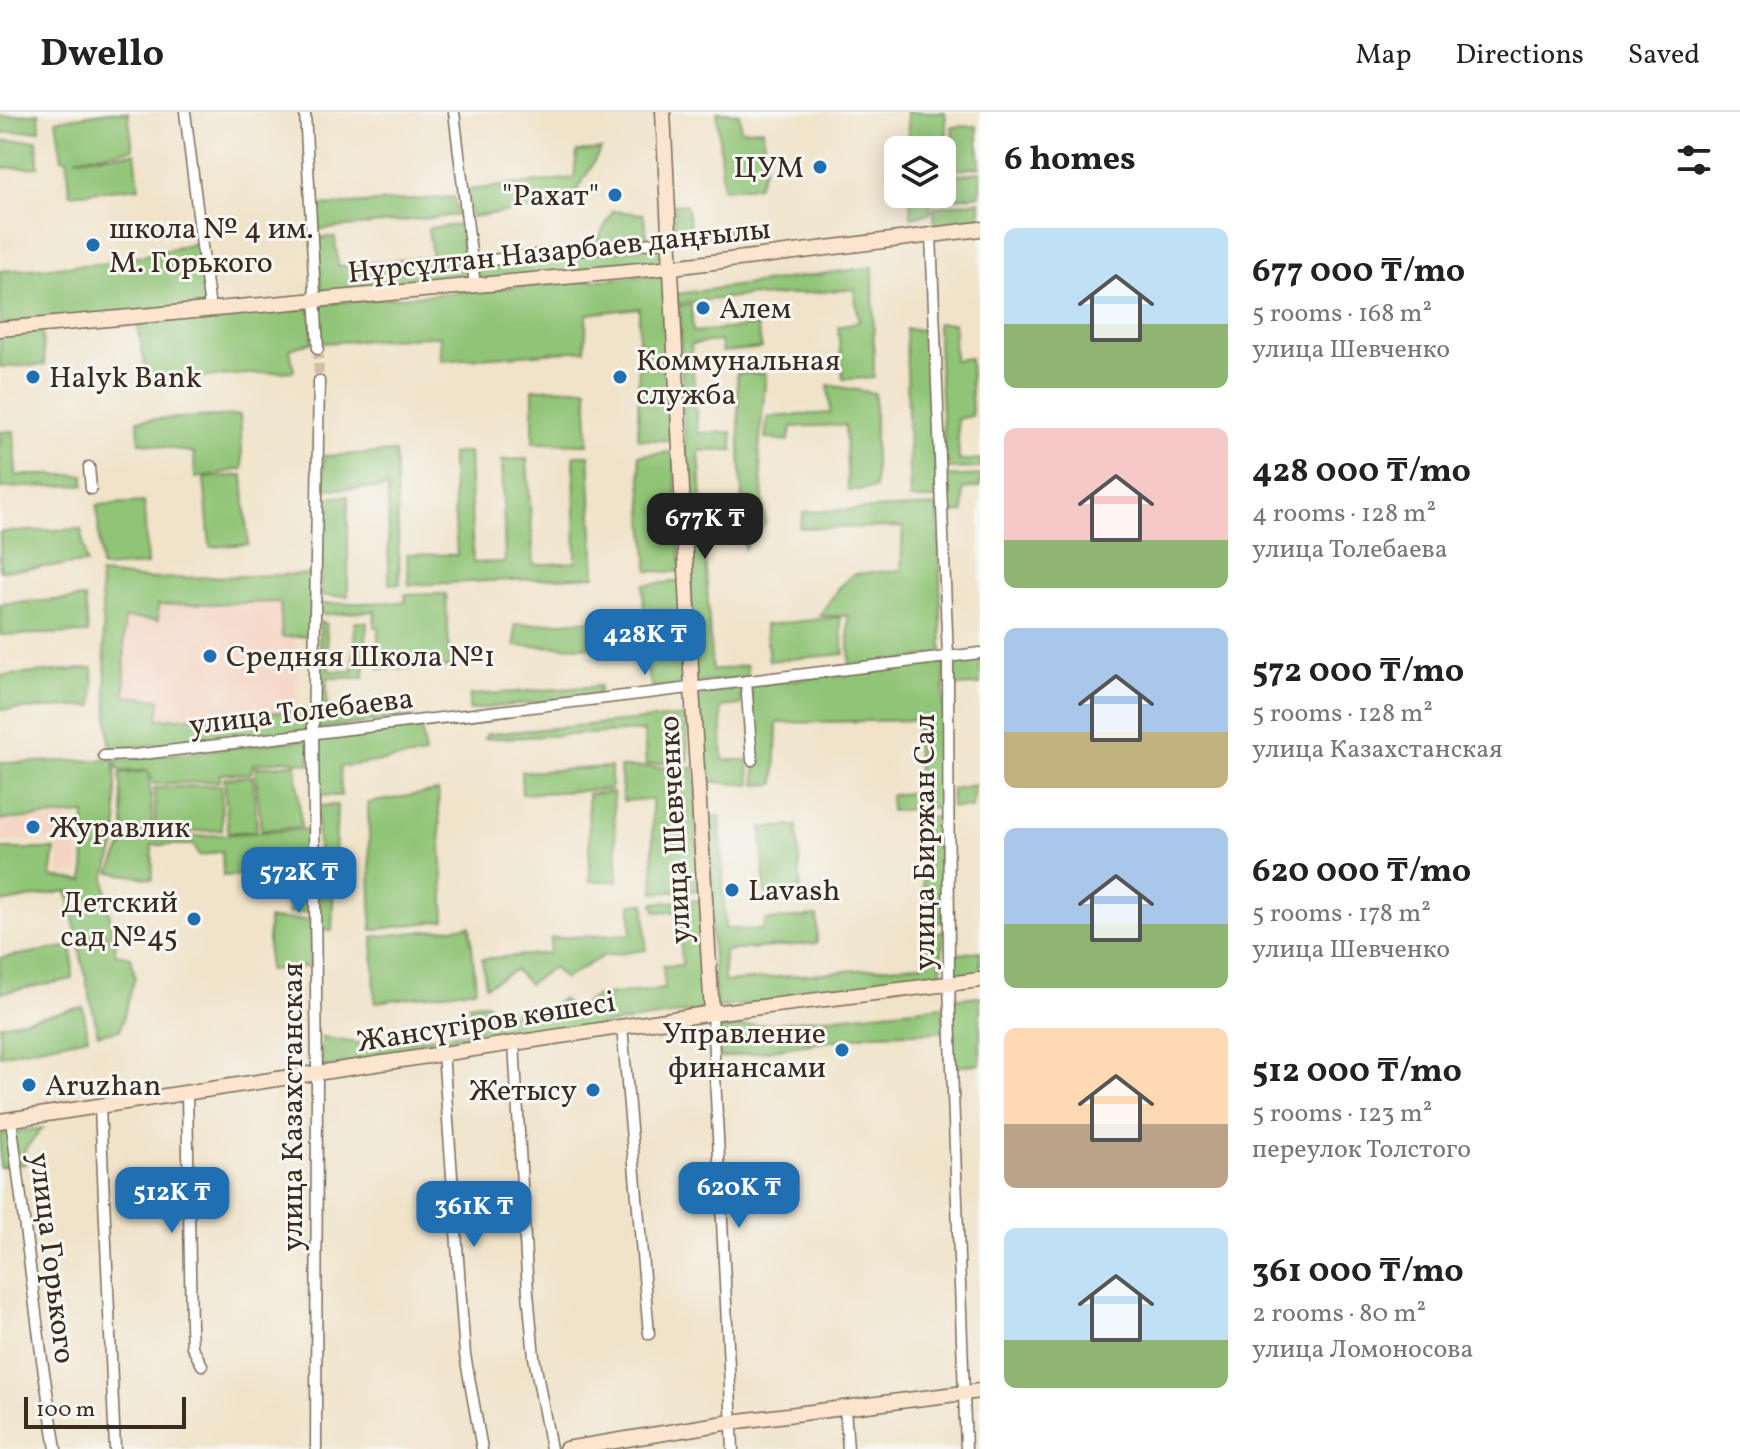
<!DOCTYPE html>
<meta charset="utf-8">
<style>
:root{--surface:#fff;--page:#f2f2f2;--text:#222;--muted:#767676;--line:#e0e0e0;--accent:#1f6fb2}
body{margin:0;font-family:Vollkorn,serif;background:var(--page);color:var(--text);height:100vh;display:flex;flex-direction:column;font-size:30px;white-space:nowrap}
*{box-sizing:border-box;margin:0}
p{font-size:26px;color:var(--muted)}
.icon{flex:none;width:44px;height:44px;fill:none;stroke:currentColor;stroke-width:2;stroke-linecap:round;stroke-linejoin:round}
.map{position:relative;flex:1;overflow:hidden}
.sheet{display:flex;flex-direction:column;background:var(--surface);width:760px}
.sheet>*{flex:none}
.controls{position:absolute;left:884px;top:24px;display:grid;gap:16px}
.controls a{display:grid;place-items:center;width:72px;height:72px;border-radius:12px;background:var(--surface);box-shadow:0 4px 20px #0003;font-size:40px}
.scale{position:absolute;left:24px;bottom:20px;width:162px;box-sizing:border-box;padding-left:8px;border:4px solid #3b2a1e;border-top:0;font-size:22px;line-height:28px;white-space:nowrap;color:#3b2a1e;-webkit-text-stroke:6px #f6f6f2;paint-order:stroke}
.price{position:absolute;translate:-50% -68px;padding:0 18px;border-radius:16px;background:var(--accent);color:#fff;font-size:26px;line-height:52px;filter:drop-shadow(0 2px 4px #0008)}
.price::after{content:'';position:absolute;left:50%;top:48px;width:24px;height:18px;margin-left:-12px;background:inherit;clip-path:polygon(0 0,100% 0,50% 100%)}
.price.selected{background:#222;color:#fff}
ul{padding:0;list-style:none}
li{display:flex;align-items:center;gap:24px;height:200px;padding:0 24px}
li span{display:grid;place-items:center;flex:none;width:224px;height:160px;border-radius:12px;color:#555}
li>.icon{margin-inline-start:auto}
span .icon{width:96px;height:96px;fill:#fffc;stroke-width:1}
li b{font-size:34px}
h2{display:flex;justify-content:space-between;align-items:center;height:96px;padding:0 24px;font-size:34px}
header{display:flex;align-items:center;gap:48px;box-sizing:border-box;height:112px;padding:0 40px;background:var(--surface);border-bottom:2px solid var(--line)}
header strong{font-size:38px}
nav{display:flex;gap:44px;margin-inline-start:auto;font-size:28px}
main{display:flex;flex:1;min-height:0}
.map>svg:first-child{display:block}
.built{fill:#f5d3c1}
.green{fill:#90c476;stroke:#66774a;stroke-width:2}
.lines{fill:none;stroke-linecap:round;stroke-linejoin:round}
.street-tunnel{stroke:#ccbea7;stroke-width:10;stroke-dasharray:10 5;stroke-linecap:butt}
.street-casing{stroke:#7a6b5a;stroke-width:13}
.secondary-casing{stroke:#7a6b5a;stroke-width:17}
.street{stroke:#fff;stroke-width:10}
.secondary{stroke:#fbe5cf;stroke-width:14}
.poi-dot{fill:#1f6fb2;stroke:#f6f6f2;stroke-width:3}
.labels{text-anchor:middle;stroke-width:6;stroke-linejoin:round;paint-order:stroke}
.poi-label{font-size:30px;fill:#3b2a1e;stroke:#f6f6f2;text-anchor:start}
.street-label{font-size:30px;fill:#3b2a1e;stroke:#f6f6f2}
</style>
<header>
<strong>Dwello</strong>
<nav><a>Map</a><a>Directions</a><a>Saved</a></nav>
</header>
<main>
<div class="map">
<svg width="980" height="1337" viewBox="0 0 980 1337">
<rect width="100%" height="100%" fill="#f6f6f2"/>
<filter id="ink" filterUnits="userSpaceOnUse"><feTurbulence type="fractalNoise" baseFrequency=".0125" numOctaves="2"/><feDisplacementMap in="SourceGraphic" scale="16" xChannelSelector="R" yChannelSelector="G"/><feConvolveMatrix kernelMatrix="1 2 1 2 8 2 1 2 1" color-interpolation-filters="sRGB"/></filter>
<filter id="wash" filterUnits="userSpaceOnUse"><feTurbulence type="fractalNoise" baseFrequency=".006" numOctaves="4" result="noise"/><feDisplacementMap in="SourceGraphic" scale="32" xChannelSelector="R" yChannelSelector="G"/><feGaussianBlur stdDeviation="1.8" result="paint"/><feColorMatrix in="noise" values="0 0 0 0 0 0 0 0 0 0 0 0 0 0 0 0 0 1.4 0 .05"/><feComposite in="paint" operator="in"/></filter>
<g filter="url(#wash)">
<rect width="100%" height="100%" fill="#f0e3c9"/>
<path class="built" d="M293,459L298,611L126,632L123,469Z
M67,705L68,726L0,729V709Z
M78,731L79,761L59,762L58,732Z"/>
<path class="green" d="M109,0H128L133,37L75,46L135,41L139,75L70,82L67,47H62L56,8Z
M717,0L739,1L741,18L763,17L765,54L758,74L723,77Z
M907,0H945L950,59L942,60V38H909Z
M39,1L40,18L0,21V5Z
M977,14L980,55L955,58L952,15Z
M37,28L38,55L0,56V29Z
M601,37L570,92L471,105L468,78L574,66L577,40Z
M980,60V83L931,89V101L911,105L910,82H942V65Z
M454,85L458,103L315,118L318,94Z
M980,89V113L935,119L934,95Z
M686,92L691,118L758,110V118L675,128L674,93Z
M613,99L643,102L648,128L595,133Z
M460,113L467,168L322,183L316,126L335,125L338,154L432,145L428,116Z
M197,131L206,194L0,213V159L111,151Z
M664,134V152L479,171L477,152Z
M873,155L874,266L843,267L838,215L859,210L854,177L762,185L751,183L677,192L676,182Z
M666,162L675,329L638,327L639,196L587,202L585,238L441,249L440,224L322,231L321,192Z
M691,193L693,220L757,214L762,236L722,240L720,229L691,232L698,321L732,320L733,338L699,339L712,559L747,553L748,565L695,571L679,194Z
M312,196V230L290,237L294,259L143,269L144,247L137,210Z
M937,211H954V248L970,246L972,304L957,307L959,349L980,347V356L945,357Z
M906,217L930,218L937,387H910Z
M42,218L45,253L0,255V222Z
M737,261L766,262L759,337L765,412L744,437Z
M828,273L875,281V376L848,379L845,313L792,315L788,329L765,326L768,305L831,301Z
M587,276L588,332L533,331V277Z
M240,303L243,357L195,366L194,341L139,330L138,308Z
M14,319L16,363H84V373L0,376V320Z
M395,340L400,472H389L388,376L323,377L324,344Z
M469,340L473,451L505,450L502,348L527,347L534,453L576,450L574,343H589L595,464L409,473L407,442L457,443L451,342Z
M674,340L681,460L648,459L639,343Z
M243,363L248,432L210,435L204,366Z
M980,363V375L963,377L964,400L945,401L943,365Z
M348,384V484H321L322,386Z
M144,390L147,453L101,456L97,393Z
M938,394L942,542L850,557L848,504H819L839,476L853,462L901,458L903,415L799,416L804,400Z
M81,417L86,451L0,459V420Z
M100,462L148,467L313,462L310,524L282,525L280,490L158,493V508L124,506L125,584L160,587L158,607L311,598L307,619L110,637Z
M683,469L685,572L653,576L646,555L643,473Z
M405,482H446L450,555L379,557L378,515H374L375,499L319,503L316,492L406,490Z
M85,486L88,521L0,523V492Z
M840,505L844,542L769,549L765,513Z
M595,508L599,535L515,534V513Z
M320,510L326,511L329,559H353L355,510H367L364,566H327V604L415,605L317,617Z
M980,546V573L952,574L953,547Z
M945,550L940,695L891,699L890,683L919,680L915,608L777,611L775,672L756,673L751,573Z
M93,556L94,594L0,598V564Z
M600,574L598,583L469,598L470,583Z
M742,575L741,593L721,595L723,648H748L751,673L703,669L697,584Z
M685,604L689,648L646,653L644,619L484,627L487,622Z
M421,613L425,643L340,655L341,684L319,683L320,627Z
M310,627V652L286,648L253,652L251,661L220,662V669L154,672L149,661L153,721L125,723L120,662L149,659H120L115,651L118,727L105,765L112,822L81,829L116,826L115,842L131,845L135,865L120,918L98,922L67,779L0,791V737H55L51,765L84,769L85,702L0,708V651L133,647Z
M296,652L301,715L261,718L255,655Z
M611,655V677L522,682L521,660Z
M620,655L694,656L699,778L654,781L652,687L623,689Z
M253,664L257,719L228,721L224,666Z
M221,673L222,718L156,721L154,676Z
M974,673L972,696L951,695L952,677Z
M438,679L445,808L372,818L368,691Z
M613,680L618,769H590L588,682Z
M337,693L332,819L320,816L317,694Z
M720,704L725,817L762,818L766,808L817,804V831L724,839V870L923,852L924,822L944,820L940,868L716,896L704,705Z
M944,704V810H924L921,706Z
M797,714L801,780L765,782L762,716Z
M309,717L310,760L223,764L222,739L199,744L194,733H152L153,767L110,760L125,729Z
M289,769H312L310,800L288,801Z
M700,788L705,898L321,955L322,925L373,934L471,920L469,892L487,891L501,909L524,893L535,904L562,887L573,899L596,884L665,877L663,854L682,853L679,800H656L653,791Z
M645,791L646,838L603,844L564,867L553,855L529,872L515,858L486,874L482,847L549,841L551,826L631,822V792Z
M268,807L312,808L311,854L268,858Z
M470,814L476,877L375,890L373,825Z
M72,834L73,867L0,881V846Z
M980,839V865L953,868V843Z
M980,884V952L954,955L949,887Z
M943,894L944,920L874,922L720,946L718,917Z
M83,895L88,925L0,943V913Z
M43,1016L25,1037V1052L0,1055V1022Z"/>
</g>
<g filter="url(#ink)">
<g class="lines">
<path class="street-tunnel" d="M318,237L319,269"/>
<defs>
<path id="street" d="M185,0L210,197
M305,0L318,237
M454,0L475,174
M931,123L948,545L949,872L966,1337
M472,150L671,129
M89,355L91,377
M746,569L752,648
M104,644L134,643L980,541
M712,901L733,1337
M622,914L649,1222
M514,930L528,1181L534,1245L551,1337
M443,940L465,1243L482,1337
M187,982L191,1214L192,1235L202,1253
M100,995L115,1337
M11,1008L42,1248L56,1337
M845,1296L848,1337
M316,1337L317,960L313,622L319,269"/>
<path id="secondary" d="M663,0L692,576L712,901
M0,217L673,155L980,117
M0,1009L712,901L980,868
M566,1337L731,1310L980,1279"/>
</defs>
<use href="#street" class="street-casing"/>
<use href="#secondary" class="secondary-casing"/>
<use href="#street" class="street"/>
<use href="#secondary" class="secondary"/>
</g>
</g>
<g class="poi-dot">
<circle cx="820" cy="55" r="8"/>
<circle cx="615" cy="83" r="8"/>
<circle cx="93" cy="133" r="8"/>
<circle cx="703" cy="196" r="8"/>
<circle cx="33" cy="265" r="8"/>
<circle cx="620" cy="265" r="8"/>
<circle cx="210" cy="544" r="8"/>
<circle cx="33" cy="715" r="8"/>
<circle cx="732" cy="778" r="8"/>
<circle cx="194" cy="807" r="8"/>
<circle cx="842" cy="938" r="8"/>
<circle cx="29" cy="973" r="8"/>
<circle cx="593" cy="978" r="8"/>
</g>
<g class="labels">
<g class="poi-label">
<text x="804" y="65" text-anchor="end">ЦУМ</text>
<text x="599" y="93" text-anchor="end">"Рахат"</text>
<text x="109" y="126">школа № 4 им.<tspan x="109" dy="34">М. Горького</tspan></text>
<text x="719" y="206">Алем</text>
<text x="636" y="258">Коммунальная<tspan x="636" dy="34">служба</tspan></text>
<text x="49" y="275">Halyk Bank</text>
<text x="226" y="554">Средняя Школа №1</text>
<text x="49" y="725">Журавлик</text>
<text x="748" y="788">Lavash</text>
<text x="178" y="800" text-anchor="end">Детский<tspan x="178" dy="34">сад №45</tspan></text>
<text x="826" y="931" text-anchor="end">Управление<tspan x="826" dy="34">финансами</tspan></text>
<text x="45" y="983">Aruzhan</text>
<text x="577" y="988" text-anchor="end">Жетысу</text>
</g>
<g class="street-label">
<text transform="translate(559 138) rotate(-6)" y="10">Нұрсұлтан Назарбаев даңғылы</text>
<text transform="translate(301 599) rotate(-7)" y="10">улица Толебаева</text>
<text transform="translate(674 718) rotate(-93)" y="10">улица Шевченко</text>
<text transform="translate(924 730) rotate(-90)" y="10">улица Биржан Сал</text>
<text transform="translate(486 909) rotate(-9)" y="10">Жансүгіров көшесі</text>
<text transform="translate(292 995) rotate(-90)" y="10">улица Казахстанская</text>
<text transform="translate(53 1146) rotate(83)" y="10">улица Горького</text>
</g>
</g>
</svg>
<div class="controls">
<a><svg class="icon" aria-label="layers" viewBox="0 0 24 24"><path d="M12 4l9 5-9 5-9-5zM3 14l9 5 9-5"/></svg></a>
</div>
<div class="scale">100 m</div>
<b class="price selected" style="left:705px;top:449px">677K ₸</b>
<b class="price" style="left:645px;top:565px">428K ₸</b>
<b class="price" style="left:299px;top:803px">572K ₸</b>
<b class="price" style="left:739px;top:1118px">620K ₸</b>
<b class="price" style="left:172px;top:1123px">512K ₸</b>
<b class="price" style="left:474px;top:1137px">361K ₸</b>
</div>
<section class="sheet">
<h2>6 homes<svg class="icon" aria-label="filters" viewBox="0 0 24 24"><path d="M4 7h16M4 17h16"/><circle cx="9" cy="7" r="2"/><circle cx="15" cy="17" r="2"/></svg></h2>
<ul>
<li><span style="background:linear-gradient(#bfe0f5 60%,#8fb573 0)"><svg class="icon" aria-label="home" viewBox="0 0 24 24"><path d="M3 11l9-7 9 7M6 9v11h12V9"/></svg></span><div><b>677 000 ₸/mo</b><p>5 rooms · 168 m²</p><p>улица Шевченко</p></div></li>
<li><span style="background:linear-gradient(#f6c9c9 70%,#8fb573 0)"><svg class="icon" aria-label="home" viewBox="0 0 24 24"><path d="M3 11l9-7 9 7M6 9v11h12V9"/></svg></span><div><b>428 000 ₸/mo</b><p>4 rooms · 128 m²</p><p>улица Толебаева</p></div></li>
<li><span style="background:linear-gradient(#a9c7e8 65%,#c2b280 0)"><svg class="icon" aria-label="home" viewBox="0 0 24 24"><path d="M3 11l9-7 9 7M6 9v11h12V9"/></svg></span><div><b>572 000 ₸/mo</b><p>5 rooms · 128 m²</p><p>улица Казахстанская</p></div></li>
<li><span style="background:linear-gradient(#a9c7e8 60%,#8fb573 0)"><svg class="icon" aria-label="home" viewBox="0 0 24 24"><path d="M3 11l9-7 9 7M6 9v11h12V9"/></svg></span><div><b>620 000 ₸/mo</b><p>5 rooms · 178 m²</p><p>улица Шевченко</p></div></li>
<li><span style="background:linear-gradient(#ffd9b3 60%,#b9a48a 0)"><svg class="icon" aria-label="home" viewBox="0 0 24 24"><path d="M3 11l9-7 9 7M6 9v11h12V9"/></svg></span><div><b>512 000 ₸/mo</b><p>5 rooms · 123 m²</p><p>переулок Толстого</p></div></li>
<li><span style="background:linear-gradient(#bfe0f5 70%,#8fb573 0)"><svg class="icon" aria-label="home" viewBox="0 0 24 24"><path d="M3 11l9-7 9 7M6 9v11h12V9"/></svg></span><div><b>361 000 ₸/mo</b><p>2 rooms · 80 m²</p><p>улица Ломоносова</p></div></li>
</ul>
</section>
</main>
